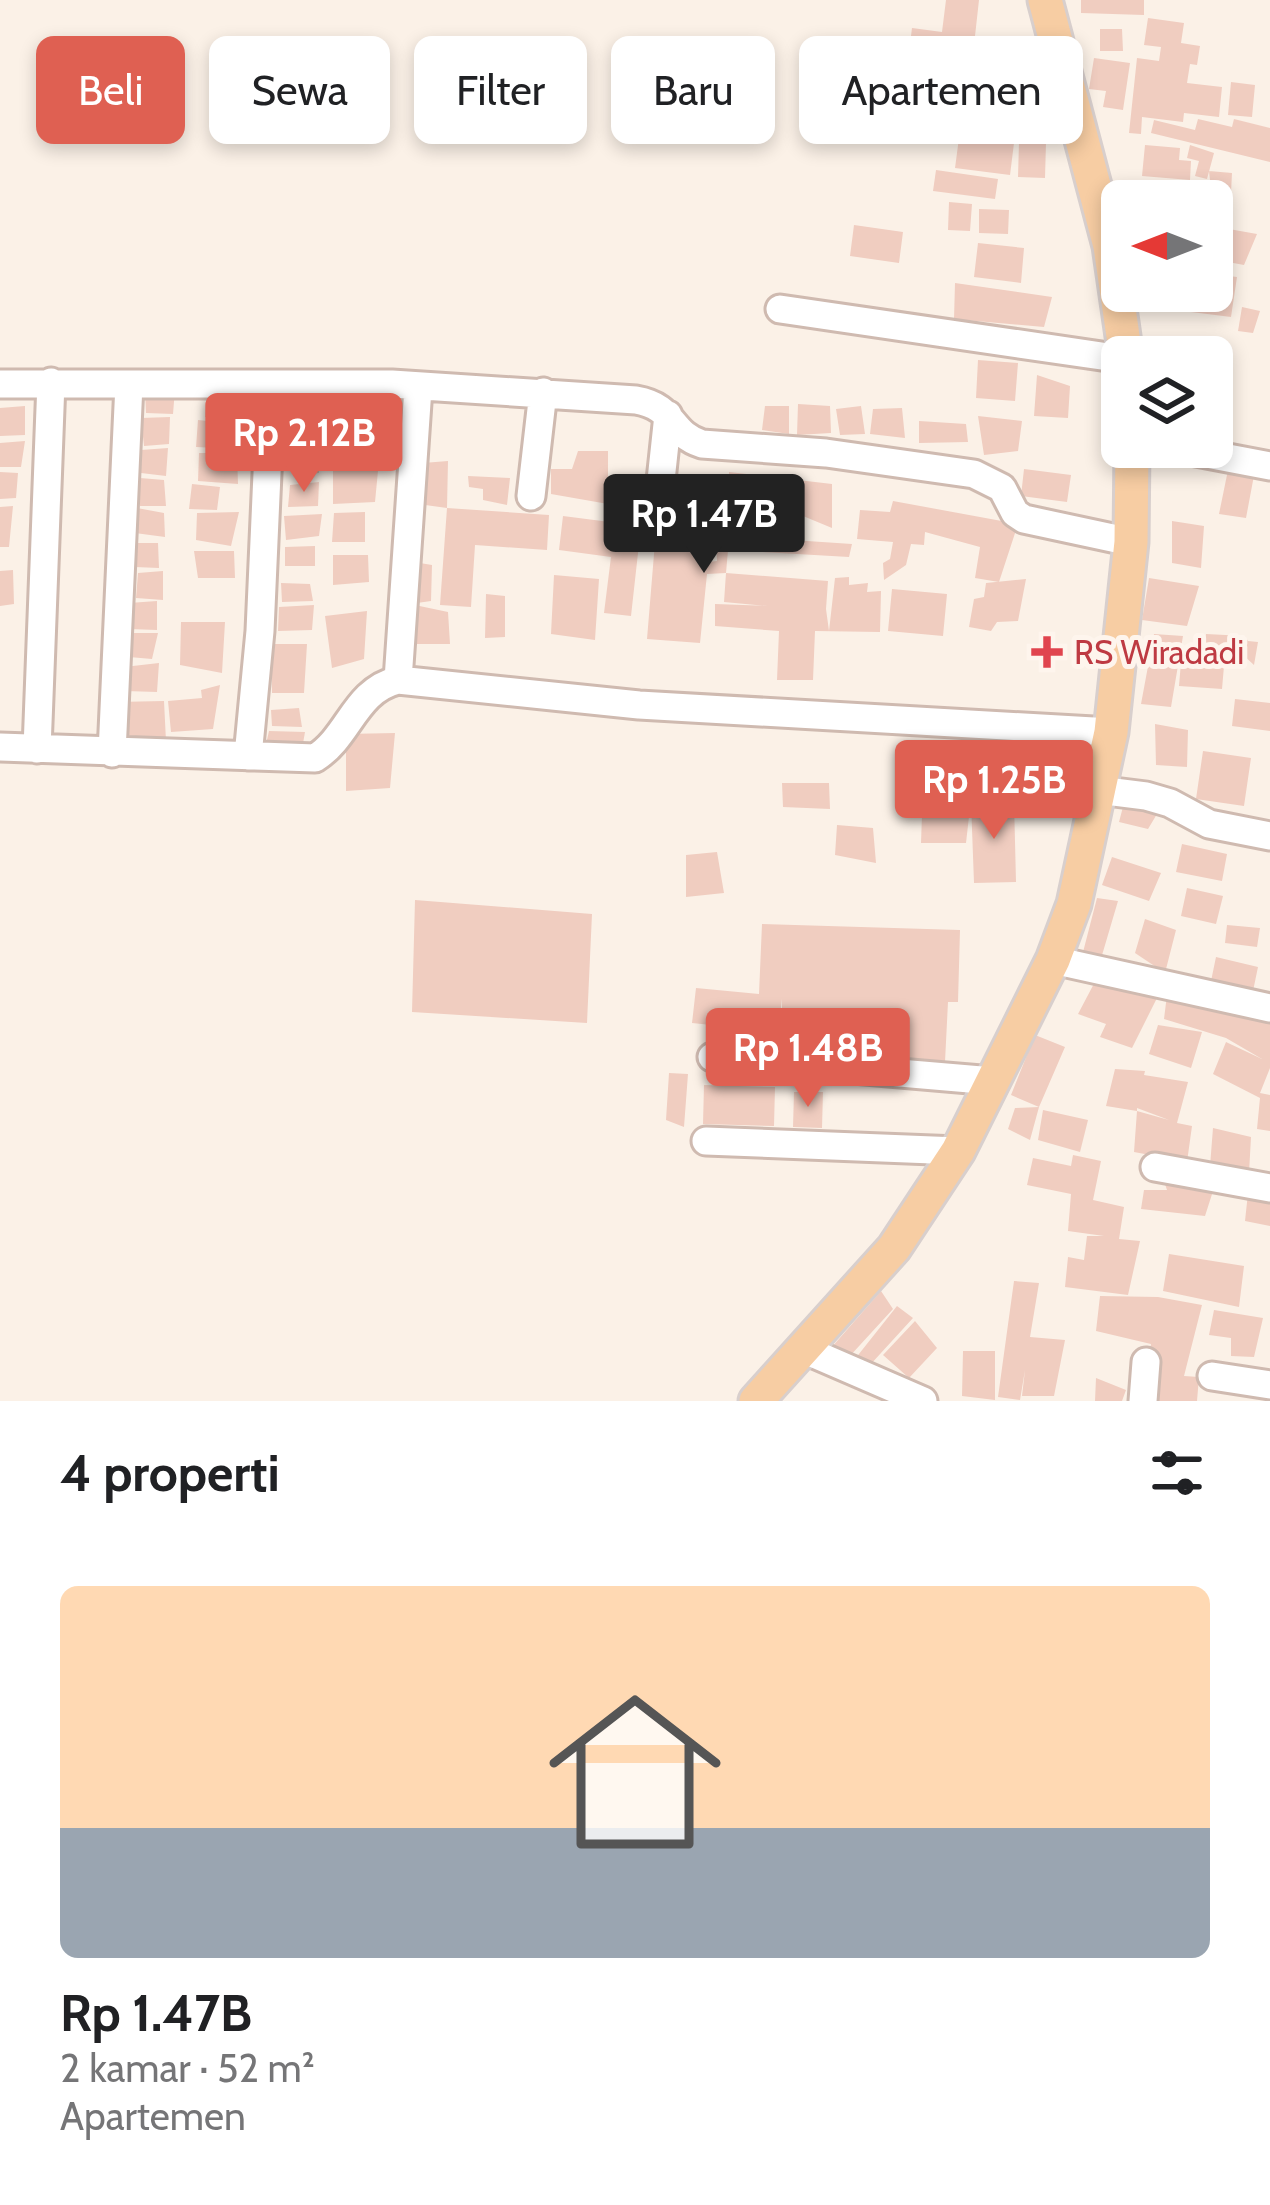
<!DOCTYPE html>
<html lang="id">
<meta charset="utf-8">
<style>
:root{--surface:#fff;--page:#f2f2f2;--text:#202124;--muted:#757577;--line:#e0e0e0;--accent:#df6052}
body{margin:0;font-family:Cabin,sans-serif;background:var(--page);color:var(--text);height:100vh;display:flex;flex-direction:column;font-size:45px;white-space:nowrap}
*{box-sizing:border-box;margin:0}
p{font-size:39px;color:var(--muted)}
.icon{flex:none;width:66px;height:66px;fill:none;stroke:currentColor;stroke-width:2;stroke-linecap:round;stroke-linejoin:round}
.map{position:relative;height:1401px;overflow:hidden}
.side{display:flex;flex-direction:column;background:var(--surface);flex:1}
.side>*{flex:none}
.top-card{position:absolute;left:36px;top:36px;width:1200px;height:108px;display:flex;gap:24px}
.needle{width:78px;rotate:270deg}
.tools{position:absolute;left:1101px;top:180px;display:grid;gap:24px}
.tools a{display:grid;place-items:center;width:132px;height:132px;border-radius:18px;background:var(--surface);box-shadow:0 6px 18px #0003;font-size:60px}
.price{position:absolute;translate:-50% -102px;padding:0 27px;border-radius:12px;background:var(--accent);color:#fff;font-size:39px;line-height:78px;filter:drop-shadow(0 3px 6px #0008)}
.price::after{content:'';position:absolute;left:50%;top:72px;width:36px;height:27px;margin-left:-18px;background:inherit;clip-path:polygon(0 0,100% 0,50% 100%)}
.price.on{background:#222;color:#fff}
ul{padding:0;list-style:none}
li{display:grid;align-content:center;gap:24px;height:636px;padding:0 60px}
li+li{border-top:3px solid var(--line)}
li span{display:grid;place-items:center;height:372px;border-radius:18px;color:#555}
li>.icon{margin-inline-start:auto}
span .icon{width:216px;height:216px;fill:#fffc;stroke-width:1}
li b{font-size:51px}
h2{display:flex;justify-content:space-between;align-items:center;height:144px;padding:0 60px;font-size:51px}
.chip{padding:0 42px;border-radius:18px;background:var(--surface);box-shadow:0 6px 18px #0003;font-size:42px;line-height:108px}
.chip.on{background:var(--accent);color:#fff}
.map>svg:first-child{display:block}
.building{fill:#f0cdc0}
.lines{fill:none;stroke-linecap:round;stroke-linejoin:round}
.minor-casing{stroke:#cfbab0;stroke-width:33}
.major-casing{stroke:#d8cfcd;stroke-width:39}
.minor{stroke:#fff;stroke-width:27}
.major{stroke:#f7cda3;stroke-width:33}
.health-dot{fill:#e0444e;stroke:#fef5ed;stroke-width:4.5}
.labels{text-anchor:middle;stroke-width:10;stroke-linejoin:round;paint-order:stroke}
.health-label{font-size:33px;fill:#be3a42;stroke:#fef5ed;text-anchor:start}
</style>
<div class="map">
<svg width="1270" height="1401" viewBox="0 0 1270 1401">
<rect width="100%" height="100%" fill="#fbf1e7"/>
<path class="building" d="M946,0H979L975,36L1035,43L1030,91L906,76L912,28L942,32Z
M1081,0H1144V15L1081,13Z
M1148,18L1184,23L1181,43L1200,46L1197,65L1190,64L1187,83L1222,87L1219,117L1184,113L1183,122L1142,117L1141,134L1129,133L1137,58L1159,61L1161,47L1144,45Z
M1100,29H1122L1123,51H1100Z
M1094,58L1130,63L1123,110L1103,107L1106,91L1089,89Z
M1231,82L1255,85L1252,117L1228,115Z
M966,85L1034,94L1029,136L1015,135L1010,175L955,168Z
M1198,119L1232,127L1234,119L1270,128V162L1151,133L1154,120L1195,130Z
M1019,142L1046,143L1045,178L1018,177Z
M1145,145L1180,148L1179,160L1191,161L1190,180L1142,176Z
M1190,145L1214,153L1207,179L1195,176L1199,161L1187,158Z
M936,170L998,179L995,199L933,191Z
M1209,171L1232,173L1231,193L1211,189Z
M949,202L972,204L970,231L948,230Z
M979,209L1009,210L1008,234L979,233Z
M854,225L903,232L899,263L850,256Z
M1212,226L1257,234L1244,265L1212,259Z
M978,243L1024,248L1021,283L974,277Z
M1212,274L1237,277L1231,317L1167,309L1170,291H1212Z
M955,283L1052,297L1044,327L954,319Z
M1242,307L1260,311L1253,333L1238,331Z
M978,360L1018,363L1015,401L976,398Z
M1037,375L1070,386L1068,418L1034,416Z
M207,388L238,389V418L205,417Z
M175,389L173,414L146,413L145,390Z
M336,395L387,396L386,428L337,432Z
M798,404L830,406L831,433L797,435Z
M25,406V435L0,436V408Z
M765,406H789V434L762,430Z
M861,406L865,434L840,435L836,409Z
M902,408L905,438L870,434L873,409Z
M978,416L1022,421L1018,451L984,455Z
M170,417L169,444L144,446L141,418Z
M198,420L238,424L236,449L196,447Z
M919,421L966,424L968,442L919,443Z
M295,422H322L321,444L295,445Z
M25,441L21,467H0V443Z
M168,448L166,476L141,473V450Z
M380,450L375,502L333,504V453Z
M578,451H608V504L551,494V469H572Z
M199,453H237L238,484L198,481Z
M292,455H317L319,473L293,476Z
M448,461L447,508L418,504L423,463Z
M1024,469L1071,475L1067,502L1021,496Z
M1228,470H1255L1246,518L1219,514Z
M0,472L18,473L16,498L0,499Z
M729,472L832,484V528L803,516V524L764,520L765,508L729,502Z
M468,476L510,478L507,505L483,500V489L469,487Z
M140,478L164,480L166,506H140Z
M319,482L318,506L288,507L290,485Z
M192,484L220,487L217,510L189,509Z
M893,501L1018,524L999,582L975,578L980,547L925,532L924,545L911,544L906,565L884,580L883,563L890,559L893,542L857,539L860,510L890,512Z
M13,506L9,547H0V507Z
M137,508L164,513L165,537L135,533Z
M447,508L549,515L547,550L475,545L471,607L440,605Z
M239,512L231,546L196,540L197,513Z
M365,512V542H332L334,513Z
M322,514L319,536L286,540L284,516Z
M563,516L641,526L631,616L604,613L611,557L559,550Z
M1172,521L1204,526L1201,568L1172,563Z
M656,530L710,534L708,562L717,561L716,535L852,544L849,557L728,550L726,573L707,574L700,643L647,639Z
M134,543H158L159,568L135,567Z
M315,546V566H285V547Z
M194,551H234L235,578H198Z
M333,555H368L369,582L333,585Z
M414,562L432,565L431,601L410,604Z
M13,570L14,604L0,606V571Z
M163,571V600L136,598L138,573Z
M726,573L828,581L826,609L829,631L835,578L849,577V585L868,583L867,592L881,591L880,632L815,631L813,680H777L779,631L715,626V604L768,606L724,602Z
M554,575L599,579L595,640L551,634Z
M1149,578L1199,586L1187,626L1142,620Z
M1026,579L1018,621L997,622L991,631L969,627L974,599L984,597L986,583Z
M281,583L310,584L313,601L282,602Z
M892,589L947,594L943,636L888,631Z
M486,594L505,596V637L485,638Z
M157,601V630L129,629V603Z
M410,604L448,612L450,644H410Z
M314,605L312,630L278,631L279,607Z
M367,611L364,659L332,668L325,616Z
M181,622H225L222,673L180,665Z
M129,633H158L152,659L129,657Z
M1154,634L1183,636L1171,707L1141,704Z
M1206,634L1245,636L1248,641L1258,642L1254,665L1242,654L1221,650L1218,658L1204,654Z
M271,644H307L304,693H272Z
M1181,662L1224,666L1222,689L1179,686Z
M159,663L157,692L125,691L124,667Z
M220,685L213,729L171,732L168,701L202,698L201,690Z
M1235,699L1270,703V731L1232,726Z
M164,701L166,741L116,734V702Z
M299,708L302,727L272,726L271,710Z
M1155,724L1188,730L1187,767L1156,765Z
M269,731L305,732L301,755L263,757Z
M395,733L390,788L346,791V734Z
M1015,734L1064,737V772H1050V768L1013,774Z
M1203,751L1251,758L1244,806L1196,799Z
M1012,782L1061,784L1064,800L1012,797Z
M782,783H829L830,809L783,807Z
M923,786L972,790L966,843H921Z
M1014,801L1016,882L974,883L971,802Z
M1124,803L1160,809L1148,829L1119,822Z
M837,825L873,828L876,863L835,855Z
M1182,844L1227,854L1222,881L1176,872Z
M717,852L724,893L686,897V855Z
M1112,857L1161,873L1149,901L1102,885Z
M1187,888L1223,896L1216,924L1181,916Z
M1097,898L1118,901L1100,962L1082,956Z
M415,900L592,914L587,1023L412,1012Z
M1145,919L1176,930L1165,973L1135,953Z
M762,924L960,930L958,1002H948L945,1062L782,1054V999L778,1032L692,1023L696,988L759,994Z
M1227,925L1260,928L1257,947L1225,943Z
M1216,957L1258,967L1253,991L1211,981Z
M1098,976L1157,998L1132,1048L1100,1037L1106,1024L1078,1014Z
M1168,987L1270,1011V1068L1260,1093L1270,1095V1131L1257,1129L1260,1098L1213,1074L1226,1042L1262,1059L1226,1038L1164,1019Z
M1158,1025L1202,1032L1191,1068L1149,1054Z
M1035,1035L1065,1047L1039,1107L1011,1095Z
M1115,1069L1145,1071L1144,1075L1188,1082L1177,1123L1192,1126L1187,1162L1134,1152L1137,1111L1169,1120L1137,1108V1111L1106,1106Z
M669,1073L688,1074L684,1127L666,1120Z
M704,1085L775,1087L774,1126L703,1124Z
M794,1092H823L822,1128L793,1127Z
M1039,1107L1030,1140L1008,1129L1015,1108Z
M1043,1110L1088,1120L1080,1152L1038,1140Z
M1213,1128L1251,1137L1249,1173L1210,1166Z
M1073,1155L1101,1161L1093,1200L1124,1207L1119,1239L1140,1241L1128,1295L1065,1287L1068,1257L1084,1260L1087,1236H1104L1068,1231L1071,1194L1027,1185L1033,1158L1071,1166Z
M1164,1181L1213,1191L1205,1216L1141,1209L1144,1190H1167Z
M1248,1193L1270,1197V1226L1245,1221Z
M1169,1254L1244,1266L1239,1307L1163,1291Z
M1014,1281L1039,1283L1030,1337L1065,1340L1054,1396H1022L1025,1370L1020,1400L998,1397Z
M881,1291L893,1309L849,1357L831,1348Z
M1100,1296L1158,1297L1202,1305L1184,1376L1199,1377L1197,1401H1144L1151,1344L1096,1331Z
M897,1306L913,1318L870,1365L855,1359Z
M1214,1310L1263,1318L1254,1357L1231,1356V1338L1209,1335Z
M915,1321L937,1348L909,1378L883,1355Z
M963,1351H995V1400L962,1396Z
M1096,1378L1126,1390L1122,1401H1095Z"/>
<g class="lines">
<defs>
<path id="minor" d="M780,309L1122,359
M0,384H392L636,400C676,407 668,433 702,444L826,453L974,474L1002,488L1015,513L1024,519L1131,542
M1170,447L1270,466
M531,496L543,392
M659,499L668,415
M398,680L418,388
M0,747L315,758C350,736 354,691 398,680L639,705L1111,732
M37,749L51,382
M112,753L129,384
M248,756L260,631L268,451L267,384
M1098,790L1146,796L1170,803L1209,824L1270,836
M1053,960L1270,1008
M712,1057L993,1081
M706,1141L958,1151
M1155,1167L1270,1188
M803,1349L923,1401
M1212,1376L1270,1385
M1143,1401L1146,1362"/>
<path id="major" d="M1045,0L1110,246L1126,357
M756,1401L894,1248L958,1151L1053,960L1074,904L1111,732L1131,542L1132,447"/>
</defs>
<use href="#minor" class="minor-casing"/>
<use href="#major" class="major-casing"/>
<use href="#minor" class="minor"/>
<use href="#major" class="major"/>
</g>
<path class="health-dot" d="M1041 634h12v12h12v12h-12v12h-12v-12h-12v-12h12z"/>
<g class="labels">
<g class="health-label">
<text x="1074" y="664">RS Wiradadi</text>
</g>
</g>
</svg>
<div class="tools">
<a><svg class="needle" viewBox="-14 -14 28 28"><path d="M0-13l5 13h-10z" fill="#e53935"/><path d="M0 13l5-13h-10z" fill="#757577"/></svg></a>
<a><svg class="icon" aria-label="layers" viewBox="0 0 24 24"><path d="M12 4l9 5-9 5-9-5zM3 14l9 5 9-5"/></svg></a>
</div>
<b class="price" style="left:304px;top:495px">Rp 2.12B</b>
<b class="price on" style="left:704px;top:576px">Rp 1.47B</b>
<b class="price" style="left:994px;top:842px">Rp 1.25B</b>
<b class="price" style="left:808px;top:1110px">Rp 1.48B</b>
<div class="top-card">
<a class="chip on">Beli</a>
<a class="chip">Sewa</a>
<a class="chip">Filter</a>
<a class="chip">Baru</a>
<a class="chip">Apartemen</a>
</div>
</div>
<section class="side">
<h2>4 properti<svg class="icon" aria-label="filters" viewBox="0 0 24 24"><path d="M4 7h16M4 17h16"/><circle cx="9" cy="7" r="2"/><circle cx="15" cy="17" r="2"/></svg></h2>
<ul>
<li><span style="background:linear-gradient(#ffd9b3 65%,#9aa5b1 0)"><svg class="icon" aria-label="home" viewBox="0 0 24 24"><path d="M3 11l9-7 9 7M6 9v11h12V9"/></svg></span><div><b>Rp 1.47B</b><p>2 kamar · 52 m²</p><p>Apartemen</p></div></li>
</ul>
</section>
